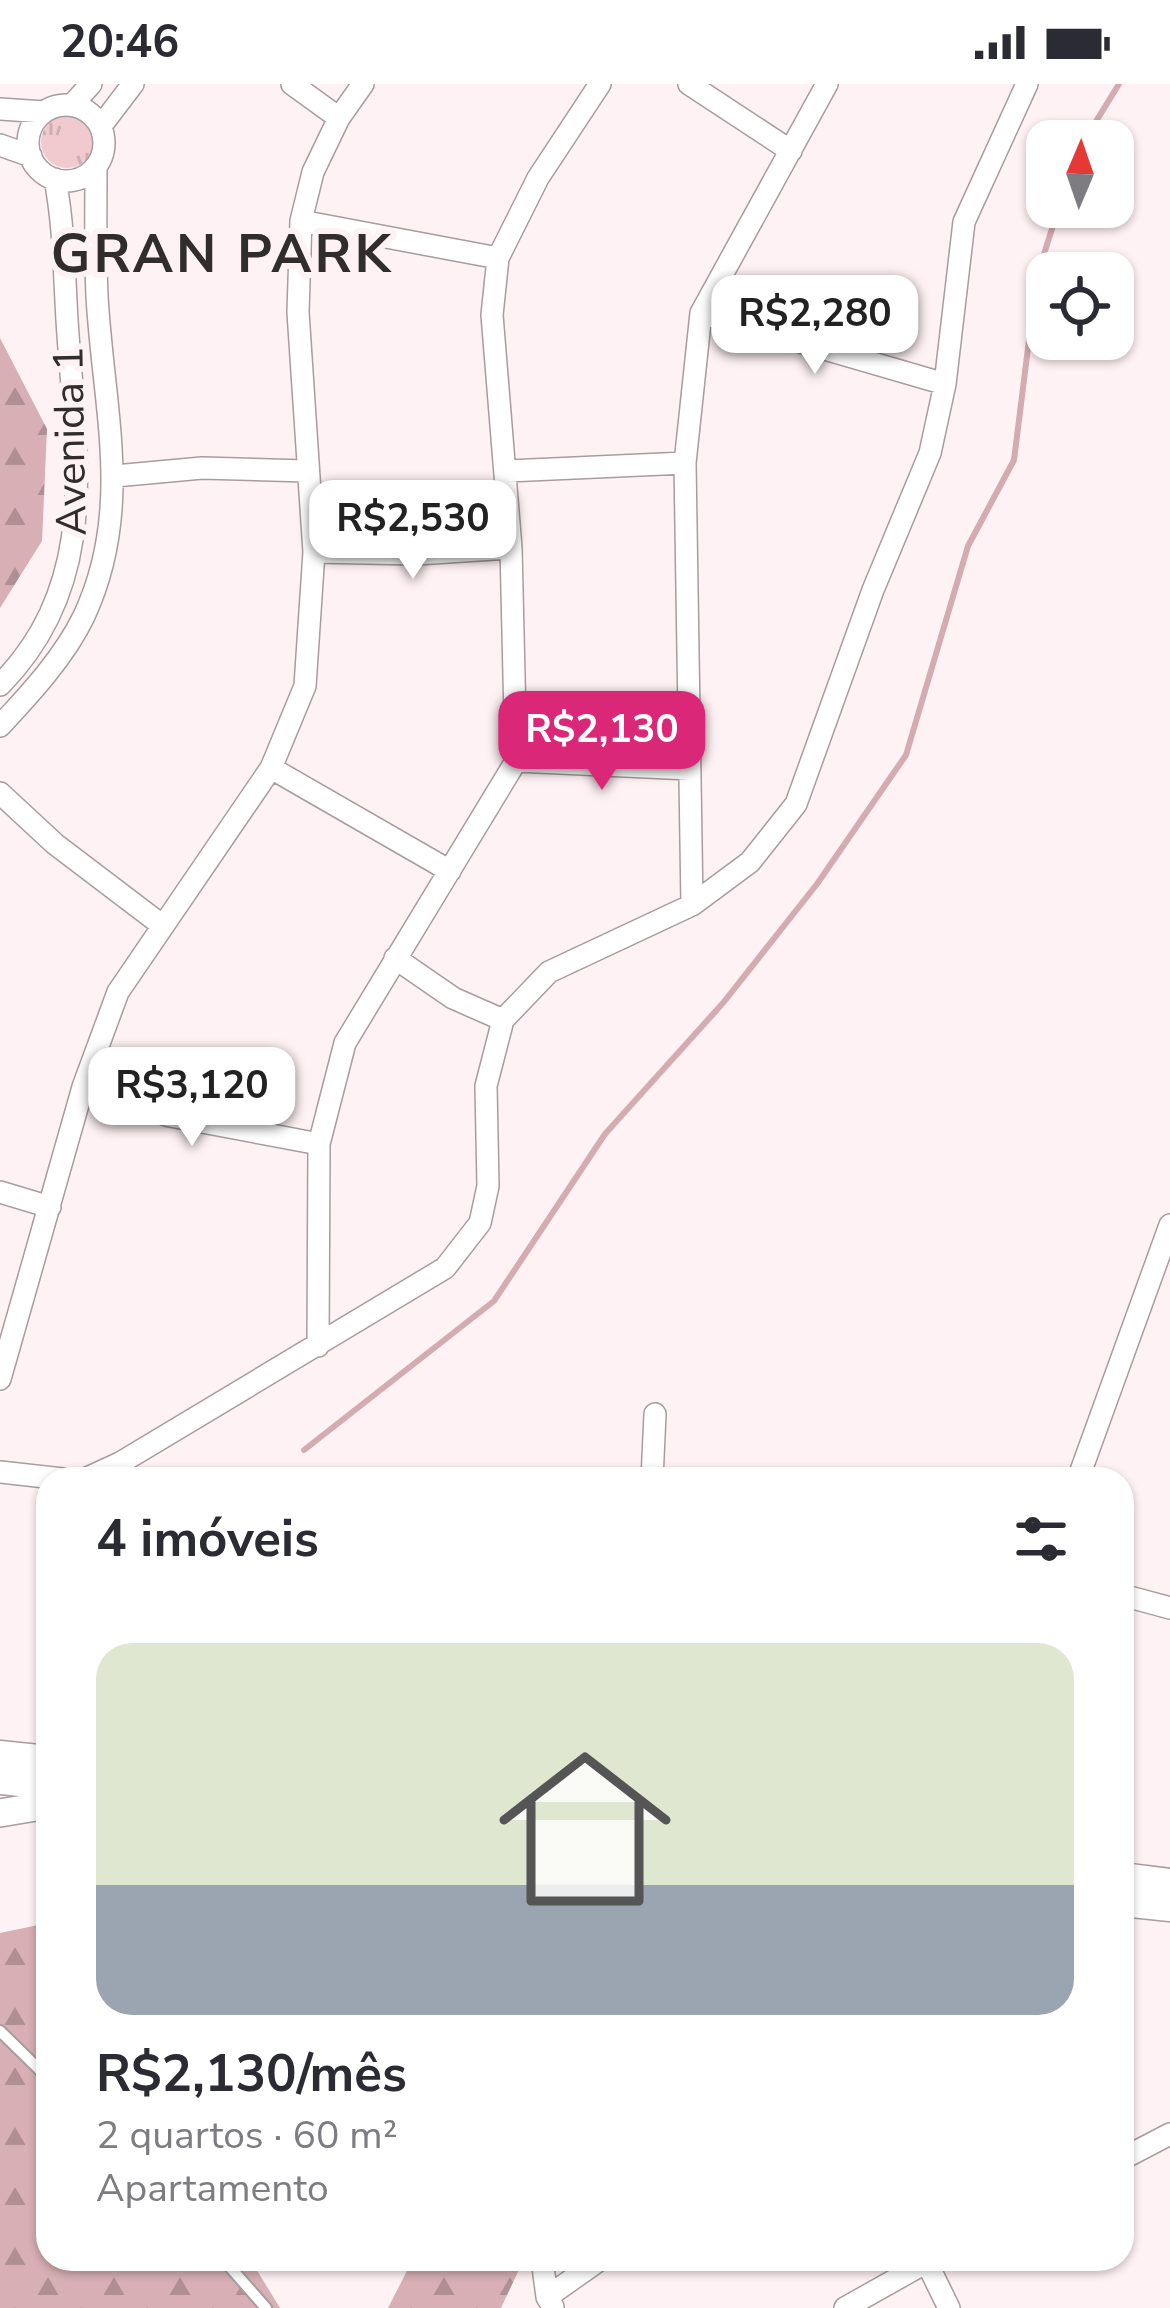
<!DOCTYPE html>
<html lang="pt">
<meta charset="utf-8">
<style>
:root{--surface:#fff;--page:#f2f2f3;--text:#2b2b33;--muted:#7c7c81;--accent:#db2777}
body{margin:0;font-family:"Nunito Sans",sans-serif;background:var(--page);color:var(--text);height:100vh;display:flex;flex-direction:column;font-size:45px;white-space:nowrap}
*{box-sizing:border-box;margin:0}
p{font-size:39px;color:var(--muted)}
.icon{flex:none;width:66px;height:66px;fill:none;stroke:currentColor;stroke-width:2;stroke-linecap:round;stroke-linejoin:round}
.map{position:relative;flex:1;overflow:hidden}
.details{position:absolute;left:36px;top:1383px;width:1098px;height:804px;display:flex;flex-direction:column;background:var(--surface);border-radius:36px;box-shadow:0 3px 9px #0004}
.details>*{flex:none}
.needle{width:78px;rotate:2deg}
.fabs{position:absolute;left:1026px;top:36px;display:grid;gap:24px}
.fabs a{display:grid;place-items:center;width:108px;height:108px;border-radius:24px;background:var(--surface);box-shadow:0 3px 9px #0004;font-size:60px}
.price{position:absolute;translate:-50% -102px;padding:0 27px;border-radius:24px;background:#fff;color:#222;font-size:39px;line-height:78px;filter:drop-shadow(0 3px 6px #0008)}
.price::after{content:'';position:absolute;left:50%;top:72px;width:36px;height:27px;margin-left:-18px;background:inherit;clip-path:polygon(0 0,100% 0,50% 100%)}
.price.current{background:var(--accent);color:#fff}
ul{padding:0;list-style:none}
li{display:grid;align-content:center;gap:24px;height:636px;padding:0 60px}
li span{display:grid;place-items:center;height:372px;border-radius:36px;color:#555}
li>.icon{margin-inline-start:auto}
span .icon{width:216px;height:216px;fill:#fffc;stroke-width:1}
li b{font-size:51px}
h2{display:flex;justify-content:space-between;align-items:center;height:144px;padding:0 60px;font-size:51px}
.status{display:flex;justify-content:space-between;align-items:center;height:84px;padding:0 60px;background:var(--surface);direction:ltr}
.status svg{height:33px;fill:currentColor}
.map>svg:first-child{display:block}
.forest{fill:url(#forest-firs)}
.park{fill:url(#park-tufts)}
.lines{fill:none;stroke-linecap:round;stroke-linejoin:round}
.stream{stroke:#d3abb0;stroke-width:6}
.service-casing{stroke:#a79c9e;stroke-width:14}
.minor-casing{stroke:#a79c9e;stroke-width:24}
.tertiary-casing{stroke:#a79c9e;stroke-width:30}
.secondary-casing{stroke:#a79c9e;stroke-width:33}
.service{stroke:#fff;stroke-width:10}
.minor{stroke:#fff;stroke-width:21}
.tertiary{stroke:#fff;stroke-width:27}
.secondary{stroke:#fff;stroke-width:30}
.labels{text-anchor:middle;stroke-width:12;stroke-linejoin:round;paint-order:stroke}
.street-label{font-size:42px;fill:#312c2d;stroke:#fff2f4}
.district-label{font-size:54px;font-weight:bold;letter-spacing:3px;fill:#312c2d;stroke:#fff2f4}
</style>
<div class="status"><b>20:46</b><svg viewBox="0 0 49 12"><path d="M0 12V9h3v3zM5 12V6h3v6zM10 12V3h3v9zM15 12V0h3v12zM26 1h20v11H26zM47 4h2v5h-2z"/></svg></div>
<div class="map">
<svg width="1170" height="2224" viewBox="0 0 1170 2224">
<defs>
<pattern id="forest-firs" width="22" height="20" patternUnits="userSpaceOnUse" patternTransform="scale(3)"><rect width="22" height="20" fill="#d7afb4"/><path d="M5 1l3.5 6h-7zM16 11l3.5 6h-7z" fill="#af8f93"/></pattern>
<pattern id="park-tufts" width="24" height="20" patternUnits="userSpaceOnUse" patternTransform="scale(3)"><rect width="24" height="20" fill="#f0cacf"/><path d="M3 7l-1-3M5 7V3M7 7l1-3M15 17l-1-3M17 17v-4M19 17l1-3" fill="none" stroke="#ceaeb2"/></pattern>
</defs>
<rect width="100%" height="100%" fill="#fff2f4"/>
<path class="forest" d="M0,254L47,345L42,457L0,524Z
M48,1839V2175H250L280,2224H0V1849Z
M413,2175H524L501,2224H388Z"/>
<path class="park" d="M41 58a26 26 0 1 1 52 0a26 26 0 1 1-52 0Z"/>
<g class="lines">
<path class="stream" d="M1084,57L1119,0
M304,1366L494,1217L605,1050L723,919L817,800L906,671L968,462L1014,376L1037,192L1059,123"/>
<defs>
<path id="service" d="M0,1947L48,1994
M223,2175L266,2224"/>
<path id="minor" d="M292,0L339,34
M689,0L791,67
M72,21L91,0
M28 59a38 38 0 1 1 76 0a38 38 0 1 1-76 0Z
M0,25L44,28
M101,42L133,0
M0,61L31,72
M301,137L498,174
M701,229L945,300
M506,387L685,379
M115,392L202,384L306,387
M314,468L417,470L511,464
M0,601C99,501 77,378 68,251C64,198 65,147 55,95
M0,642C30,610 65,572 84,532C134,425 103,323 97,212C95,169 96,125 96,82
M516,677L690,685
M271,684L450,787
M0,709L55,760L163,842
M692,821L685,379L701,229L827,0
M395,874L453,914L503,936
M83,1003L170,1032L319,1060
M0,1108L50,1123
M318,1262L319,1060L345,959L516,677L511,464L492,231L498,174L538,94L600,0
M0,1295L83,1003L118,908L271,684L305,602L314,468L298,228L301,137L313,88L339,34L363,0
M0,1388L63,1395
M85,1395L120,1379L445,1184L480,1139L488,1102L486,1002L503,936L549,888L692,821L750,778L796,720L873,506L930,369L945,300L964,138L1027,0
M652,1395L655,1330
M1078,1395L1170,1141
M1122,1511L1170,1524
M1122,2075L1170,2050
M542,2175L547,2213L553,2223
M925,2175L949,2224
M547,2213L601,2175
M845,2224L932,2175"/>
<path id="tertiary" d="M0,1729L48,1721"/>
<path id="secondary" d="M0,1672L48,1677
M0,1695L48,1700
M1122,1794L1170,1800
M1122,1817L1170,1822"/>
</defs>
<use href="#service" class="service-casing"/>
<use href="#minor" class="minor-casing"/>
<use href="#tertiary" class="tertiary-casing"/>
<use href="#secondary" class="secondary-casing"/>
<use href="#service" class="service"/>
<use href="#minor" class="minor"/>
<use href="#tertiary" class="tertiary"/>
<use href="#secondary" class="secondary"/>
</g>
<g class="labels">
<g class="street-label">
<text transform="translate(69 357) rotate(-91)" y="15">Avenida 1</text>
</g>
<g class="district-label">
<text x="222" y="188">GRAN PARK</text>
</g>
</g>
</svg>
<div class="fabs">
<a><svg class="needle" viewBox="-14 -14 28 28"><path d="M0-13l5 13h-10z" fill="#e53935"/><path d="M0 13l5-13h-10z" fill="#7c7c81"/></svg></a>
<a><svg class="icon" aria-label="locate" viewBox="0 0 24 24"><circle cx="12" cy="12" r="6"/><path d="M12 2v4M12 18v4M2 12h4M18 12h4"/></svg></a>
</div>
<b class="price" style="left:815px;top:293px">R$2,280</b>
<b class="price" style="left:413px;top:498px">R$2,530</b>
<b class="price current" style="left:602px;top:709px">R$2,130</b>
<b class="price" style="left:192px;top:1065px">R$3,120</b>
<section class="details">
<h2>4 imóveis<svg class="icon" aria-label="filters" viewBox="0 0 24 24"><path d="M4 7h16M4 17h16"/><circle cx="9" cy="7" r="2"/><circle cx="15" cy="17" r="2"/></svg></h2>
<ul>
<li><span style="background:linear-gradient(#dfe7d0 65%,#9aa5b1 0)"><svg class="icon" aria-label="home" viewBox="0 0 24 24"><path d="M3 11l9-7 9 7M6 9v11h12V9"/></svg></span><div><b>R$2,130/mês</b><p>2 quartos · 60 m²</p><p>Apartamento</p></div></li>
</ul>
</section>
</div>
